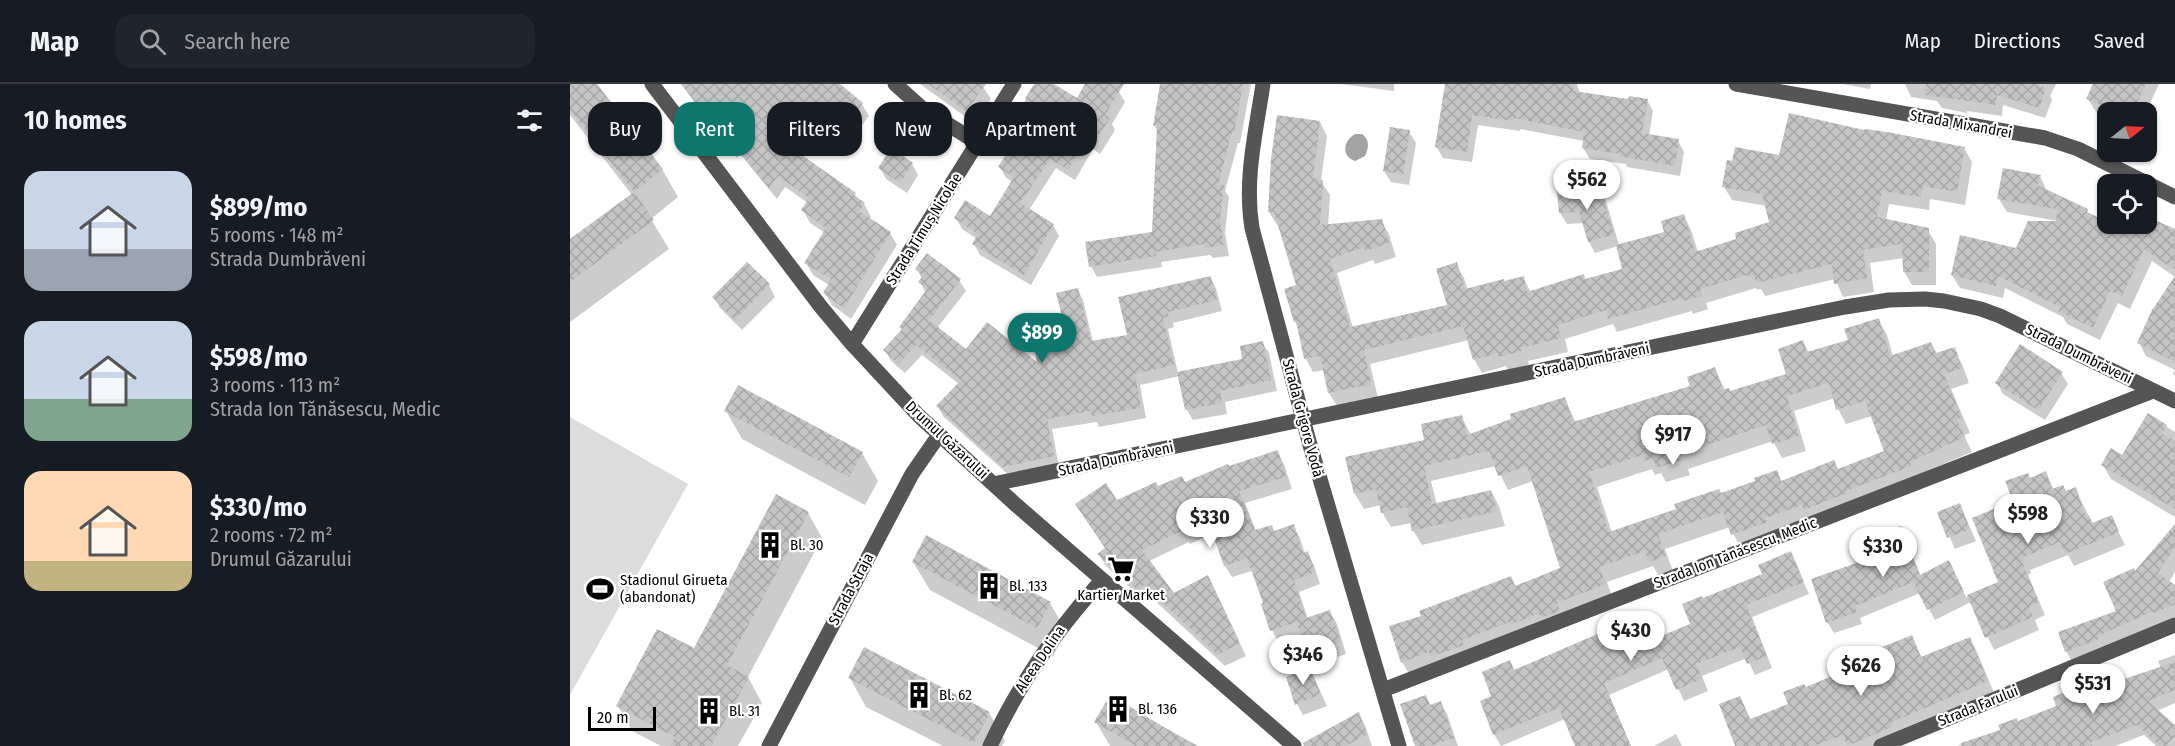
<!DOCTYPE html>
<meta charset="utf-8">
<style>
:root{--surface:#171b24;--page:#20242c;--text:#f1f3f6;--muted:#9ea1a6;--line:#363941;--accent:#0f766e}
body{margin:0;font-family:"Fira Sans Condensed",sans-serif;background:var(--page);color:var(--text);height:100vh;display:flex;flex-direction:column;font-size:22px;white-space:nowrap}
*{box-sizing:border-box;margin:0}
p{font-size:20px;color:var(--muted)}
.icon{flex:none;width:33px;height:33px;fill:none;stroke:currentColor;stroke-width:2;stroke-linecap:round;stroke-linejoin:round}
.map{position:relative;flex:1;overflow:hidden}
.sheet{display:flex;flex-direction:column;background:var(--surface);width:570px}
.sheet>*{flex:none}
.guide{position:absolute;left:18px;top:18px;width:570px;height:54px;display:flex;gap:12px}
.needle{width:39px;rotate:72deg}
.tools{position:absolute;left:1527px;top:18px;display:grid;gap:12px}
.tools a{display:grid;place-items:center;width:60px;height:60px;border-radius:12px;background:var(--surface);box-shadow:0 2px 4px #0004;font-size:30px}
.scale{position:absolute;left:18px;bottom:15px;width:68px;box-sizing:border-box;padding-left:6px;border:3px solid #000;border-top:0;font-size:16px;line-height:21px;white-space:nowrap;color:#000;-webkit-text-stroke:4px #fff;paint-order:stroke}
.price{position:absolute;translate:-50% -51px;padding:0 14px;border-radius:21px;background:#fff;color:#222;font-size:20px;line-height:39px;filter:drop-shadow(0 2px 3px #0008)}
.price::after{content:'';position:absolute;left:50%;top:36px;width:18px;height:14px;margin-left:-9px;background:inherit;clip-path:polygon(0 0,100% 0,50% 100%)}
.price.selected{background:var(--accent);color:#fff}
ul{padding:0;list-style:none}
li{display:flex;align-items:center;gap:18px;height:150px;padding:0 24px}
li span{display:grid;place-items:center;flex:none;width:168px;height:120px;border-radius:18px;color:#555}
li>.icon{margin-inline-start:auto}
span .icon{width:72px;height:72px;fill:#fffc;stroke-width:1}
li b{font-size:26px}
h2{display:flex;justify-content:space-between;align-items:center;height:72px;padding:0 24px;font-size:26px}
.chip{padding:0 21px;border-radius:18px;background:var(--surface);box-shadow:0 2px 4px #0004;font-size:21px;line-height:54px}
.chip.selected{background:var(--accent);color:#fff}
header{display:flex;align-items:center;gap:36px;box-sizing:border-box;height:84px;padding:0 30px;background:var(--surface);border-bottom:2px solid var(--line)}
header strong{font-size:28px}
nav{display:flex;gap:33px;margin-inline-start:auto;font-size:21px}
.search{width:420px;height:54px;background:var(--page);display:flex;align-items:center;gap:15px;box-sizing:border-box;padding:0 21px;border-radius:18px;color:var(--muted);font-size:22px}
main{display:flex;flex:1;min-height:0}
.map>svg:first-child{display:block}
.pitch{fill:#dcdcdc}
.water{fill:#a3a3a3}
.shadow{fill:#0003;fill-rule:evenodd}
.building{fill:url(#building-cross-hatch);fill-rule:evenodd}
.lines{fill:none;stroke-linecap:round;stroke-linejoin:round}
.minor{stroke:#555;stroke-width:15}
.labels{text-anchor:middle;stroke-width:4.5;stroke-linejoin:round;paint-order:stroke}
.street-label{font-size:15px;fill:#000;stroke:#fff}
.poi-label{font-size:15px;fill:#000;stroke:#fff;text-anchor:start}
</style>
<header>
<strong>Map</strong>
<div class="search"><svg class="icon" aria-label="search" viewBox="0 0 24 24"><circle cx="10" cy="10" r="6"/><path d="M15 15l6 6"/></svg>Search here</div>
<nav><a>Map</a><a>Directions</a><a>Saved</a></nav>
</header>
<main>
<section class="sheet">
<h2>10 homes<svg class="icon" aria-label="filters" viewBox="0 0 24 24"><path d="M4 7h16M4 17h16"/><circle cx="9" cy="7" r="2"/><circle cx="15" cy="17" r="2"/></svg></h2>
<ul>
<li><span style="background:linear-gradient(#c9d6e8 65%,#9aa5b1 0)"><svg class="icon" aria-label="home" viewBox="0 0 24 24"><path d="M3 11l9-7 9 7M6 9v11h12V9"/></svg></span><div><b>$899/mo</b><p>5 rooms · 148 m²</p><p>Strada Dumbrăveni</p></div></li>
<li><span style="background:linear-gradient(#c9d6e8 65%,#7fa58c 0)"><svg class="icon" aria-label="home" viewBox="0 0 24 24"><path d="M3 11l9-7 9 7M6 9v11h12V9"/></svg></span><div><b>$598/mo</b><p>3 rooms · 113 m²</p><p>Strada Ion Tănăsescu, Medic</p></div></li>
<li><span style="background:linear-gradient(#ffd9b3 75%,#c2b280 0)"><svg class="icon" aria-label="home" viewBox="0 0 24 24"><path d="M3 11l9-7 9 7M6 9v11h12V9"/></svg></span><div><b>$330/mo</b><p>2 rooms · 72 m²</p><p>Drumul Găzarului</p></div></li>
</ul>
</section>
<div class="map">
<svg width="1605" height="662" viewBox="0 0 1605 662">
<defs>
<pattern id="building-cross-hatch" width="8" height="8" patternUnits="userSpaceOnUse" patternTransform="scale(1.5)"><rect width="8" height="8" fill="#c4c4c4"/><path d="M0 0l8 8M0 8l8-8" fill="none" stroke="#a7a7a7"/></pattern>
</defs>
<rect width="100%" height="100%" fill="#fff"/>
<path class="pitch" d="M0,333L118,400L0,611Z"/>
<path class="water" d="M785,50H792C800,56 799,63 795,72L785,77C771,72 773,57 785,50Z"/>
<path class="shadow" d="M0,0H25L92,85L108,113L81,135L99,165L0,238V157L62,111L0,31Z
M111,0H268L292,20L299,32L272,67L231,39L215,61L284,110L294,120L301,133L299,135L320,149L327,161L281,235L262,221L255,209L259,201L243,191L236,179L255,149L240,139L233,126L238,119L215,103L207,115L170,70L167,74Z
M350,0H411L421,15L404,39Z
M466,0H481L507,16L517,0H536L549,8L555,18L542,40L545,46L530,70L523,65L505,96L486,84L459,126L483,141L489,152L461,201L410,171L404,160L407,155L392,145L386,134H420L443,98L436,94L430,83L445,59L440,50Z
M597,0H681L670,59H668L655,107L659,113L655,148L659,172L643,174L640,171L591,178L592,183L527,193L521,182L583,149L588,48L585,42Z
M771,0H824V7Z
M876,0H1007L1010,10L1060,17L1077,16L1083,27L1079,52L1108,57L1114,68L1110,92L1057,83L1056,80L1020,75L1013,64L1014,57L950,45V47L908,41L902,78L873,74L866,62Z
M1273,0H1301L1300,5Z
M1335,0H1486L1480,12L1482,16L1475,34L1433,21L1432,32L1397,27V29L1372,24L1367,17L1341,13Z
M1525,0H1589L1576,28H1538V33L1526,28L1518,15Z
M750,38L757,52L751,97L760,111L758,142L811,137L819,150L826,173L805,180L803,176L767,189L783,244L879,222L886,180L894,194L898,206L953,194L961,208L1015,197L1054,186L1048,162L1025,169L1019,158L1014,139L997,140L990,129L1030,105L1036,117L1049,161L1096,149L1114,132L1121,146L1128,168L1168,156L1201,139L1197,122L1162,116L1154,103L1210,73L1296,48L1394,64L1402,78L1395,121L1360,115L1359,126L1319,120L1316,136L1358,146L1366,160V201H1342L1334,188V174L1300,179L1304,208L1273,213L1265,195L1195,212L1191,205L1187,206L1186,204L1136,219L1138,225L1123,230L1122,227L1047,248L1043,240L995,255L998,268L958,277L959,281L938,286L936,282L912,289L904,275L899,256L800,280L808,314L767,322L759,309L755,286L743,288L736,275L730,246L725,238L716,206L728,202L709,142L707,141L699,128Z
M839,48L846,59L839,101L821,98L814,87Z
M342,80L348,91L337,109L316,95L310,84Z
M1470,92L1477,107L1517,127L1519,130L1530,136L1538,120V140H1576L1605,148V193L1582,177L1560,225L1548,219L1530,256L1497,240L1493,233L1435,204L1433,214L1390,204L1382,191L1447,166L1488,138V137L1437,128L1429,115Z
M177,180L199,201L205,213L172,246L150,224L144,213Z
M347,185L389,196L396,207L367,244L396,267L469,282L495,237L507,205L513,216L523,258L559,253L640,194L646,204L652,227L603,239L604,243L598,245L608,289L674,276L692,258L699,269L707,307L655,318L657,330L623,336L616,325L610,292L570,301L576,334L529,343L527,338L482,345L489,383L441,393L374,333L368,322L389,300L352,271L335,289L321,277L315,266L333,247L331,243L356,209L350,198L352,195Z
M1605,194V292L1603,290L1605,286L1576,272L1569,259Z
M1308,236L1317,251L1323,272L1361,259L1367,270L1384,265L1392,280L1399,299L1381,305L1400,349L1394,351L1402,368L1171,465L1160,443L1095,465L1103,487L1089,492L1083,482L1037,498L1043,515L841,593L832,578L853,533L940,493L946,503L992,485L963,397L938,406L926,382L861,397L867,421L921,407L929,422L935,442L852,461L843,446L842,439L821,443L812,428L811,421L794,425L785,410L891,332L901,351L995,315L1006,339L1122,303L1145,285L1155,306L1160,309L1218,291L1233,258L1239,269L1280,257ZM1265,314L1268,325L1276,340L1302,332L1316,368L1269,386L1264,378L1212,398L1206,387L1187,398L1042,449L1027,403L1082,385L1085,391L1091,389L1096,398L1120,391L1118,385L1203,357L1212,374L1236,367L1224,327Z
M1491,289L1498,300L1475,336L1433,310L1427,299Z
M156,327L292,369L308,397L295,421L172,355Z
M1578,331L1605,348V433L1541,395L1533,381L1552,373Z
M707,368L714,380L722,405L675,419L686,447L704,448L723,442L730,454L735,470L737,469L744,481L750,500L729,508L738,535L760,528L767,540L776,570L745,580L738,568L732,550L708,558L702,546L695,520L682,487L662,493L655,482L644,449L620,460L619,458L579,477L604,511L638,493L676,572L655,582L581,513L575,517L536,482L529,471L536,465L547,418L588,404L615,399Z
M1476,389L1484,406L1496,409L1505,405L1523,440L1541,433L1555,461L1504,482L1498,471L1460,486L1461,489L1458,491L1475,531L1465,536L1469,546L1424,566L1401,518L1365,536L1350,509L1290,534L1292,540L1264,549L1257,538L1294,478L1330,444L1351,492L1385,489L1396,513L1430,498L1445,418L1460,395Z
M1390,421L1406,457L1385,465L1369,429Z
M238,429L252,454L178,593L192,619L168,662H91L62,647L48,622L124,566Z
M1605,443V488L1599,498L1605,503V544L1504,581L1496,567L1548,528L1565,489Z
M1220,469L1239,510L1182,533L1202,584L1185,591L1177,574L1132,592L1138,607L1114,617L1099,585L1039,611L1061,662H1006L995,635L931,662L924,650L923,613L940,578L945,587L1037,559L1053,552L1061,566L1122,540L1133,516L1194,491Z
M343,478L480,519L496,547L483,572L360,506Z
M1341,553L1352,574L1399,555L1407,568L1425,611L1317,662H1167L1170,614L1181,636L1220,621L1236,605L1317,571Z
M1605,571V619L1587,627L1605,644V662H1586L1574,651L1545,662H1387L1432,647L1527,605L1591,585L1588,577Z
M740,585L757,622L733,631L727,620Z
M280,594L419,629L435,657L432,662H373L296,623Z
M856,613L861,622L870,619L877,630L888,662H847Z
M788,630L795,641L802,662H748Z
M526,638L625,662H540Z
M1106,650L1112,662H1084Z"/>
<path class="building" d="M0,0H27L93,85L64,108L0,26Z
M111,0H270L293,19L265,55L223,27L206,53L286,109L284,111L295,119L289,127L321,148L274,224L253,209L261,195L234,179L256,144L231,126L239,114L208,92L199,104L162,59L160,63Z
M358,0H416L396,27Z
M464,0H484L507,14L515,0H554L535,31L540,34L524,60L517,55L498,86L480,75L450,119L484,140L454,191L402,160L408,150L384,134L395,116L420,132L444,93L428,83L446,55L438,50L456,16L455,15Z
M590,0H673L664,49L662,48L648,101H654L650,136L654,161L635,164L634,160L586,168V172L519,183L515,158L582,148L587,42H583Z
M875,0H1004L1003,7L1058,15L1059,12L1078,15L1072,49L1109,55L1105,82L1049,72L1050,70L1012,64L1014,48L944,34V37L902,31L897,68L865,63Z
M1356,0H1465L1476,4L1469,24L1427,11L1426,21L1355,11Z
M1523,0H1576L1563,28H1547L1516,15Z
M1219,29L1294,46L1295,45L1317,48L1395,63L1387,108L1353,102L1351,113L1312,107L1307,133L1359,144V188H1333L1332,160L1293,166L1297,194L1264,200L1262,180L1186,199L1184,191L1178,193L1177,191L1130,205L1132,212L1114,217L1113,214L1038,235L1036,226L988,241L991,254L951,264L952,267L929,273L928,269L903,276L893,242L794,266L801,300L758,309L750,272L734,275L726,237L724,238L714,205L726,201L704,128H698L701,75L707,31L750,37L743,94L753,96L750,141L812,135L819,159L796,167L794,163L760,175L780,243L877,221L866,185L887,178L895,205L934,195V197L954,192L957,208L1014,190L1015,195L1052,185L1046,161L1094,148L1091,137L1114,130L1125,168L1166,155L1165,149L1199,138L1192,110L1152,103L1157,76L1162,77L1165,63L1209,71Z
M820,43L840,46L833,90L813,87Z
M321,64L343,79L330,99L308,84Z
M1433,84L1471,91L1467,101L1518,125L1517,128L1538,138V140H1576V132L1605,145V186L1574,165L1552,212L1540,207L1523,244L1488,227L1490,223L1428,192L1426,202L1381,191L1390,151L1446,164L1458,137H1486L1487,125L1427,115Z
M1030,104L1044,150L1018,158L1009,128L989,129L987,106Z
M64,108L84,136L0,198V155Z
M357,169L391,195L359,236L396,265L417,238L467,278L460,244L493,236L486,209L508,204L521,257L557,251L548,213L641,192L647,216L598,228L599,233L593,234L604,281L565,290L571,324L522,332L521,327L477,335L484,372L433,383L366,322L391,296L346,261L329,280L313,266L332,245L329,243L357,205L348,198L353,192L345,185Z
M177,178L200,200L165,236L142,213Z
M1605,192V278L1567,259L1582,226Z
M1309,234L1320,272L1361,258L1366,269L1385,263L1392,284L1374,290L1392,333L1387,336L1395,353L1340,378L1341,382L1276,407L1277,409L1234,426L1232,421L1195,434L1197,438L1161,451L1153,428L1088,450L1096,472L1079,478L1075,467L1029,483L1036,500L987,519L990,527L971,534L969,529L940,541L939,538L892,556L894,561L866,571L861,572L858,568L831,579L819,542L851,532L849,527L941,492L945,502L990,484L957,382L928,392L919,367L854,382L862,420L921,406L927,427L842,447L837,423L811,429L806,405L784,410L775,373L854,356L851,340L892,331L897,351L941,335L940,330L995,313L1003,338L1120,302L1117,293L1145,283L1153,306L1159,304L1160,307L1216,290L1208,265L1233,256L1237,268L1278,256L1274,245ZM1259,299L1266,326L1295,317L1314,367L1268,385L1264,376L1211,397L1207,386L1184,394L1185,397L1151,409L1149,405L1104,420L1106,425L1039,448L1019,388L1073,371L1075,377L1083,374L1086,384L1112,376L1110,370L1196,341L1202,360L1229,352L1217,312Z
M693,257L701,296L650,307L652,319L615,326L607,288L672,275L670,262Z
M1450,260L1493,288L1468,326L1425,299Z
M168,301L293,368L279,393L154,327Z
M1578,329L1597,341L1592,350L1605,357V425L1531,381L1541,364L1552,371Z
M708,366L716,393L669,407L685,446L702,441L704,447L724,440L733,469L738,467L745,488L724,496L736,534L760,526L771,558L736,569L727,538L700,547L691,520L693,519L677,474L654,482L638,437L612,449L611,447L572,466L604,509L638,491L670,559L648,571L574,501L568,506L527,470L535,464L505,420L536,399L547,416L586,398L588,402L612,392L615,398L658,380L659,382Z
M1476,387L1482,405L1493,401L1496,407L1506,403L1516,433L1519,431L1522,439L1542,431L1549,448L1495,470L1490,458L1454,473L1455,476L1452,478L1469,518L1459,523L1463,533L1415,554L1397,511L1428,498L1402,434L1443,417L1435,397L1458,389L1460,394Z
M206,410L239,428L157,581L179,593L141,662H100L105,653L46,622L87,545L124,564Z
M1390,419L1400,445L1377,454L1367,428Z
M1605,440V463L1588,489L1605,501V520L1584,529L1583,527L1528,552L1529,555L1495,568L1488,548L1546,527L1533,498L1564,484L1565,487Z
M1331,442L1350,491L1379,476L1394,508L1357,526L1343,498L1285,522L1287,528L1256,539L1241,495L1292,477L1289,468L1311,460L1307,451Z
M356,451L481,518L467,544L342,478Z
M1221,467L1234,498L1176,521L1197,572L1177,580L1170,563L1126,580L1132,595L1106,606L1092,574L1034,599L1061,662H1005L989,624L923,651L910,617L921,612L912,588L940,576L944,586L1032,548L1037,558L1054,550L1060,565L1120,540L1112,520L1132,512L1133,514L1192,490L1188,481Z
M1342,551L1351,573L1400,553L1418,597L1320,639L1322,643L1277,662L1273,651L1244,662H1165L1149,620L1170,612L1180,635L1218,620L1213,608L1234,600L1236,603L1315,570L1312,563Z
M294,563L420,628L404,659L278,594Z
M1605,578V606L1578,617L1605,641V652L1596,662H1590L1567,641L1521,658L1522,662H1392L1391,659L1430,646L1428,641L1447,634L1448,637L1486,622L1483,613L1505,604L1524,598L1527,604Z
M740,584L751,610L725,621L716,593Z
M540,611L599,646L628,662H566L524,638Z
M856,611L860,621L871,617L884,654L860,662H845L830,620Z
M789,628L797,650L776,662H734L733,659Z"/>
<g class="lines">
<path class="minor" d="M82,0L251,223L282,260L349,332L445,420L724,662
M325,0L353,25L408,59
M693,0C686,48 674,95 682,144L740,361L829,662
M1166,0L1475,54L1508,65L1605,113
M282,260L444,0
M423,400L1275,223L1319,216L1355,215L1374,217L1411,225L1430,232L1605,317
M813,606L1583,307
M199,662L342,390L369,351
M420,662C449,600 486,546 532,496
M1311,662L1605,541"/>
</g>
<defs>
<symbol id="building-bare" viewBox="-9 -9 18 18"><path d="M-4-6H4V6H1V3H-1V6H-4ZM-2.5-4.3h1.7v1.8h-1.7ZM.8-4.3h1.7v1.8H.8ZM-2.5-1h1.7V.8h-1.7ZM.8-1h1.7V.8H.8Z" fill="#000" stroke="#fff" stroke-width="2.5" paint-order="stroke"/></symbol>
<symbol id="supermarket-bare" viewBox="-9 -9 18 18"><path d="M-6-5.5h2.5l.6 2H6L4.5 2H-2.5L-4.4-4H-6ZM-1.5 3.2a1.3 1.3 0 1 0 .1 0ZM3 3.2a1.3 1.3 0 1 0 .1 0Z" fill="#000" stroke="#fff" stroke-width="2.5" paint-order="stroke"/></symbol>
<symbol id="stadium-bare" viewBox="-9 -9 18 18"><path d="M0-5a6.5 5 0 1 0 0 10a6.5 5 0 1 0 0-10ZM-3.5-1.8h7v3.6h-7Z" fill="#000" stroke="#fff" stroke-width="2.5" paint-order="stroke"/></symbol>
</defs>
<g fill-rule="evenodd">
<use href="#building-bare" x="181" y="442" width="38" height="38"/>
<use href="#supermarket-bare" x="532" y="466" width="38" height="38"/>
<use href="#building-bare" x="400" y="483" width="38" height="38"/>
<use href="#stadium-bare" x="11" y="486" width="38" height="38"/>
<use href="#building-bare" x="330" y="592" width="38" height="38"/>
<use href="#building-bare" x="529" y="606" width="38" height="38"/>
<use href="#building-bare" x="120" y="608" width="38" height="38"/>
</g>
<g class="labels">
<g class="street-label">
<text transform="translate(1391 40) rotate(10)" y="5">Strada Mixandrei</text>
<text transform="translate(354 145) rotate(-58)" y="5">Strada Timuș Nicolae</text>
<text transform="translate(1509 270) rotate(26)" y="5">Strada Dumbrăveni</text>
<text transform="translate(1022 276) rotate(-12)" y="5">Strada Dumbrăveni</text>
<text transform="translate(733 334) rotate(75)" y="5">Strada Grigore Vodă</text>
<text transform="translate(377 356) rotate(43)" y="5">Drumul Găzarului</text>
<text transform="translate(546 375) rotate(-12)" y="5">Strada Dumbrăveni</text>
<text transform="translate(1165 469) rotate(-21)" y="5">Strada Ion Tănăsescu, Medic</text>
<text transform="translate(281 505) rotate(-62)" y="5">Strada Straja</text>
<text transform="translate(470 575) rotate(-56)" y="5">Aleea Dolina</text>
<text transform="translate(1408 622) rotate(-22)" y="5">Strada Farului</text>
</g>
<g class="poi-label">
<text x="220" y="466">Bl. 30</text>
<text x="50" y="501">Stadionul Girueta<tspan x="50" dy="17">(abandonat)</tspan></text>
<text x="439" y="507">Bl. 133</text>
<text x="551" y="516" text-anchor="middle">Kartier Market</text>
<text x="369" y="616">Bl. 62</text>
<text x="568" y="630">Bl. 136</text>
<text x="159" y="632">Bl. 31</text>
</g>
</g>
</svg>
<div class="tools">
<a><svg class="needle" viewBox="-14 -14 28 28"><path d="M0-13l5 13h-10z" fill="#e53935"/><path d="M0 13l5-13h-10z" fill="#9ea1a6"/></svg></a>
<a><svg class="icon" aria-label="locate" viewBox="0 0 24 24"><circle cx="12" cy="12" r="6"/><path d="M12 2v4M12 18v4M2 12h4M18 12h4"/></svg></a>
</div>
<div class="scale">20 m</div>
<b class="price" style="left:1017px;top:127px">$562</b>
<b class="price selected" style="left:472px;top:280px">$899</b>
<b class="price" style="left:1103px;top:382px">$917</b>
<b class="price" style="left:1458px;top:461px">$598</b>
<b class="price" style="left:640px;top:465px">$330</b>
<b class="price" style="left:1313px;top:494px">$330</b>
<b class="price" style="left:1061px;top:578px">$430</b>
<b class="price" style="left:733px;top:602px">$346</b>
<b class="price" style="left:1291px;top:613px">$626</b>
<b class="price" style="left:1523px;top:631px">$531</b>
<div class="guide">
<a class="chip">Buy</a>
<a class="chip selected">Rent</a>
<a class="chip">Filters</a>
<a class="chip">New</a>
<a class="chip">Apartment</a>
</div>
</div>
</main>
